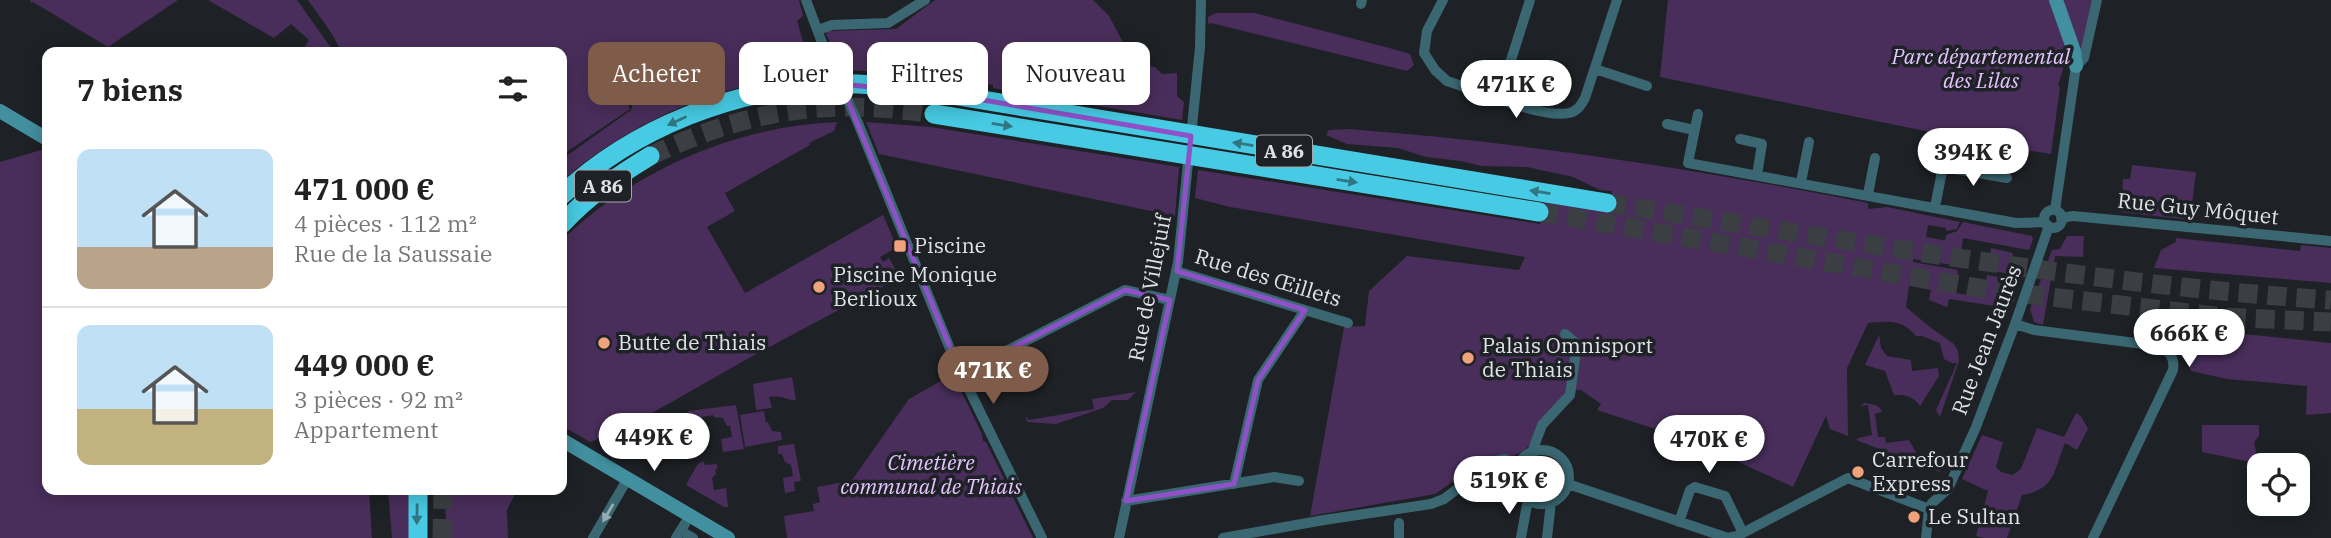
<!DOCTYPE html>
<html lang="fr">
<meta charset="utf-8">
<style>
:root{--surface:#fff;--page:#f6f6f6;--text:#222;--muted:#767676;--line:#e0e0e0;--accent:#7f5c4a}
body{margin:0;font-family:"IBM Plex Serif",serif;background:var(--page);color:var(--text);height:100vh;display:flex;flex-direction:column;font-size:26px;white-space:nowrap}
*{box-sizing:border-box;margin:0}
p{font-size:23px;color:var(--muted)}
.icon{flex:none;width:38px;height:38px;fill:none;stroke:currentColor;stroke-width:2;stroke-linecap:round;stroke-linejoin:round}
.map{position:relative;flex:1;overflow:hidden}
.panel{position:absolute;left:42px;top:47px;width:525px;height:448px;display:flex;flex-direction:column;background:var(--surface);border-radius:14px;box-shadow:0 4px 18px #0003}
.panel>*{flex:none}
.hud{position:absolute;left:588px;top:42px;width:665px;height:63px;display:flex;gap:14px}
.controls{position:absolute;left:2247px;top:453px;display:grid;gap:14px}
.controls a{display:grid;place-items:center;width:63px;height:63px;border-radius:14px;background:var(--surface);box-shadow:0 4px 18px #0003;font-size:35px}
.price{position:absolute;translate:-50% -60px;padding:0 16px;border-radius:24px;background:#fff;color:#222;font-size:23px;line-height:46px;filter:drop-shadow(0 2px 4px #0008)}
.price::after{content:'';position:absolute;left:50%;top:42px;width:21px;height:16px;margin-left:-10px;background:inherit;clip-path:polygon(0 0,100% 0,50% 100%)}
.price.active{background:var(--accent);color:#fff}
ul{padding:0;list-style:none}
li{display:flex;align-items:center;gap:21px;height:175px;padding:0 35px}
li+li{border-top:2px solid var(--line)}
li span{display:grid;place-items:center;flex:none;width:196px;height:140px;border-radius:14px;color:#555}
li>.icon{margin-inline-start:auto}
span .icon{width:84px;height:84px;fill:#fffc;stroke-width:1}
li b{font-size:30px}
h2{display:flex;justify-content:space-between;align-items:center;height:84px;padding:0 35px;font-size:30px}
.tag{padding:0 24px;border-radius:14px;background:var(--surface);box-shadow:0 4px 18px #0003;font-size:24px;line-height:63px}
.tag.active{background:var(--accent);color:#fff}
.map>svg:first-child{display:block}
.green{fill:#492e5b}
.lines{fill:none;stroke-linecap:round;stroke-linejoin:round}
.highway-tunnel{stroke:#3b3e42;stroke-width:19;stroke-dasharray:19 10;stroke-linecap:butt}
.street{stroke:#3a6771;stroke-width:10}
.secondary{stroke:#428f9f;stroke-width:14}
.highway{stroke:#47cae3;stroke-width:19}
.oneway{fill:#327684}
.oneway2{fill:#95abb1}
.marked{fill:none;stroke:#8f51c7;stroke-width:5;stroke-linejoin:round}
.poi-dot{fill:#f0a27a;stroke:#1e2125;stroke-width:2.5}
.labels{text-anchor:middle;stroke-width:7;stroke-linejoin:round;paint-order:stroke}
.shield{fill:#1e2125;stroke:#a6a9ab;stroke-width:2}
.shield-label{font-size:19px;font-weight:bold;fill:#e0e3e5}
.park-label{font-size:21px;font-style:italic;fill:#e6c4ff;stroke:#1e2125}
.street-label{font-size:21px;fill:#e0e3e5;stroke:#1e2125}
.poi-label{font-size:21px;fill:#e0e3e5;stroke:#1e2125;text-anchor:start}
</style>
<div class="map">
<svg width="2331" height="538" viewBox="0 0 2331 538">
<rect width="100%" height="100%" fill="#1e2125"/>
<path class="green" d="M30,0H178L108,47L33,2L31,3Z
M208,0H297L334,52H302L309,40L291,24L274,38Z
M308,0H799L803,16L797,21L805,48L810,52L817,51L828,74C731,79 635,117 562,181V159L631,110L634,98L681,65L622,91L630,109L562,155V52H342L330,31Z
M935,0H1093L1109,16L1134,63L1155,67L1162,74L1177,73V96L1184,102L1182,120L993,88V85L982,83L902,73L844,70L826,34L827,31L896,29Z
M1668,0H2094L2084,50L2061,49L2063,70L2058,85L2060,87L2051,154L1999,146L1660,77Z
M1216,13H1255L1393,49L1410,54L1414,65L1407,71L1211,23L1208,24V17Z
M837,122L834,131L809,143L810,145L725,193L735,211L707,227L745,293L883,215L896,245V248L880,257L883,262L889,258L898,274L891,278L893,281L749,358L624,429L590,442L562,426V240C635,170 736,126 837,122Z
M866,122L931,127L1179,167L1175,216L879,154Z
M1348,129C1522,142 1696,169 1868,203V209L1887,207L1960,222L1957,229L1946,231V228L1928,225L1926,237L1942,240H1945L1946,235L1957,231L1963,222L2032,236L2033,239L2029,250L1963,238L1959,266L1913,259V262L1958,270L1955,293L1983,297L1987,275L2009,279L2005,300L2010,301L2008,308L1949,299L1947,307L1929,300L1931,290L1909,286L1906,307L1931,328L1954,344L1958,351L1959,361L1940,417L1936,410L1957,363H1952L1944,359L1940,343L1922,336H1916C1902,319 1888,321 1868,323L1847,368L1848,436L1830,429L1826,416L1793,487L1695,442L1597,410L1601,404L1581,390H1569L1553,410L1537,424L1530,444L1524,451L1513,456L1495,455L1466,477L1461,476L1435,494L1310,516L1344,327L1365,326L1369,291L1407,256L1519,270L1525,257L1230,207L1195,198L1198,170L1540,224L1545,195L1610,207L1612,191L1600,190L1573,177L1527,167L1482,166L1461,161L1426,157L1398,148L1347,144L1326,135L1329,130Z
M41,150L47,154V490H369L372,538H0V162Z
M2132,165L2196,172L2190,220L2121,212L2123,179H2130Z
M2067,236H2084L2083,257L2055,256L2043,325L2034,322L2030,309L2052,250L2060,249Z
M2176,238L2300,251L2301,245L2331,248V283L2154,268L2161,250L2176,242Z
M1991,248L2013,253L2010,274L1988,270Z
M2176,326L2201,329V340L2217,341L2218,332H2224L2331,343V413L2306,415L2307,386L2227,379L2191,371L2185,359L2190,355L2206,354L2207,346L2189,345V337L2183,336L2180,340L2175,336Z
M1879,335L1881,348L1887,356L1911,360L1912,371L1938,368L1939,376L1920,406C1913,396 1906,395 1894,395L1885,371L1865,365Z
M953,374L982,434L983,441L986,442L1033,538H787L784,516L814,511L813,504L820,502L817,487L844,482L843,486L845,490L909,399Z
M792,377L796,400C787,401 784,395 769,397L772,408L756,410L753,384Z
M1136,392L1128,400H1112L1103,408L1056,424L1027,422L1026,416L1029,420L1094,409L1092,399Z
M1864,403C1872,404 1879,404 1882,412L1875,414L1878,437H1885L1886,443L1909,440L1918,456L1943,464L1940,472L1856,440L1858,438L1872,435L1868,405L1861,406Z
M736,405L744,449L723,452L721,439L732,437L730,426H727L723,418L714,417L713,415L702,417L703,424L691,426L688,411Z
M764,411L766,423L768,422L772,431L781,432L782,440L745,447L740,415Z
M2076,413L2081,416L2088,429L2077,450L2065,443C2053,472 2056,489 2022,495L2007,538H1984L1976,536L1988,491L1962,479L1982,435L2003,442L1996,467L2001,472L2012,475L2021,469L2037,428L2064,437Z
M2202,425H2259V436L2254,442L2257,457L2250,462L2202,452Z
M794,444L801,481L794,482L795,491L785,493L783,478L793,476L791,465L785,462L782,454H778V446Z
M1539,459L1551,461L1560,472L1558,485L1547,494L1533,491L1525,479L1527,467Z
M703,461L705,465L717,464V469H715L716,474L712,478L714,490L726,488L728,507H724L686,485L697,465Z
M388,490H410L411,538H392Z
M451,490H517L507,510L508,538H447L445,505Z"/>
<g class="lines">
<path class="highway-tunnel" d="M650,156C750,109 825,98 934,114
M1607,203C1848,240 2088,284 2331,300
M1539,212L1990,290L2224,317L2331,322
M442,538L443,490"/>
<path class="street" d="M806,0L824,48L858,123L955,361L1042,538
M1443,0L1427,31L1424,53L1435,70L1447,81C1475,90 1543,119 1569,113C1578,111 1581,105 1585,98L1617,0
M1361,4L1362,0
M818,30L832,25L888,23L925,0
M1595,69L1647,86
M1499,98L1530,0
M1698,114L1688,163L2016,223L2045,222
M1667,124L1694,130
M1191,137L1200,47L1201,0
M1740,139L1762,144L1757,175
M1943,167L2007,178
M1801,182L1809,142
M1868,194L1875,158
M1935,207L1946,151
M2055,210L2076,66L2084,58L2097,0
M2044 219a9 9 0 1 1 18 0a9 9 0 1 1-18 0Z
M2061,218L2073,216L2331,241
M1176,271L1348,323
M2015,324L2034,330L2159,346C2169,350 2175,358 2173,370L2093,538
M961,374L1125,290L1170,300
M1515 477a27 27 0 1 1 54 0a27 27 0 1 1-54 0Z
M1532,452L1542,425L1570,395L1577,344L1565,334
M1234,484L1258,380L1305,310
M1568,484L1728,538L1737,536L1848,478L1929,509
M1126,501L1274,477L1299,481
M1679,522L1690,490L1695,487L1725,496L1743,533
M681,531L693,538
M593,538L628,478
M676,538L691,514
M1119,538L1178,262L1189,153
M1223,538L1324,520L1431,504L1444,499L1494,461L1505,459L1518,466
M1399,538V523
M1521,538L1528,499
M1547,538L1551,502
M1926,538L1929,509L1932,503L1948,489L1976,427L2015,324L2049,226"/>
<path class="secondary" d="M2056,0L2074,51L2076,66
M0,111L47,139
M562,440L728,538"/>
<path class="highway" d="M934,114L1539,212
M562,195C634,127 736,88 835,84C862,83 889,86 916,89L1607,203
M562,224C588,196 617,176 650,156
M418,538V490"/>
</g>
<defs><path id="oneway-solid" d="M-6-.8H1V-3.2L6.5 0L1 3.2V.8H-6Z" transform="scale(1.75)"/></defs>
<g class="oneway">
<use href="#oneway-solid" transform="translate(677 121) rotate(155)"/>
<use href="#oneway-solid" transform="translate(1002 125) rotate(9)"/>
<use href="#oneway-solid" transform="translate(1243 144) rotate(-171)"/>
<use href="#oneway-solid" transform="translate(1347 181) rotate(9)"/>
<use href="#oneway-solid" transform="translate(1540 192) rotate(-171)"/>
<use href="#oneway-solid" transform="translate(417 514) rotate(91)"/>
</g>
<use class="oneway2" href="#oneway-solid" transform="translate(608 513) rotate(120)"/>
<path class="marked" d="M841,84L960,96L1191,136L1177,271L1305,310L1258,380L1234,484L1126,501L1170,300L1125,290L961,374Z"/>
<g class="poi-dot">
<rect x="893" y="239" width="14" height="14" rx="3.5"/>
<circle cx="819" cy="287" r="7"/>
<circle cx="604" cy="343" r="7"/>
<circle cx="1468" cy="358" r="7"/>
<circle cx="1858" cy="472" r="7"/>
<circle cx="1914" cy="517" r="7"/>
</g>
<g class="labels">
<g class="shield">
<rect x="1256" y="135.5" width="56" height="31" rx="5"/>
<rect x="575" y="170.5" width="56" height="31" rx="5"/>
</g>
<g class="shield-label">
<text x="1284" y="158">A 86</text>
<text x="603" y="193">A 86</text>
</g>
<g class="park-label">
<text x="1981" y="64">Parc départemental<tspan x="1981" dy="24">des Lilas</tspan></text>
<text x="931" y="470">Cimetière<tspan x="931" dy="24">communal de Thiais</tspan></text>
</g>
<g class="street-label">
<text transform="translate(2198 209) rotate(6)" y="7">Rue Guy Môquet</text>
<text transform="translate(1268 278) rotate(17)" y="7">Rue des Œillets</text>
<text transform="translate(1150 288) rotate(-79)" y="7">Rue de Villejuif</text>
<text transform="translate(1987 340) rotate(-69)" y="7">Rue Jean Jaurès</text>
</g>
<g class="poi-label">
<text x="914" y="253">Piscine</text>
<text x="833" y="282">Piscine Monique<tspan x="833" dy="24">Berlioux</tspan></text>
<text x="618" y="350">Butte de Thiais</text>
<text x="1482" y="353">Palais Omnisport<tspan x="1482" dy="24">de Thiais</tspan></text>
<text x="1872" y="467">Carrefour<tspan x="1872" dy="24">Express</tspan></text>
<text x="1928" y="524">Le Sultan</text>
</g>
</g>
</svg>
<div class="controls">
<a><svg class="icon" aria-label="locate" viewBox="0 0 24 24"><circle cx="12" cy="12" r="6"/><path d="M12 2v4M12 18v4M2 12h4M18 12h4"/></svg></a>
</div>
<b class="price" style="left:1516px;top:120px">471K €</b>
<b class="price" style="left:1973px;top:188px">394K €</b>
<b class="price" style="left:2189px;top:369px">666K €</b>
<b class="price active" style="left:993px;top:406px">471K €</b>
<b class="price" style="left:654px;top:473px">449K €</b>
<b class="price" style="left:1709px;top:475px">470K €</b>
<b class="price" style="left:1509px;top:516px">519K €</b>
<div class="hud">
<a class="tag active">Acheter</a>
<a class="tag">Louer</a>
<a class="tag">Filtres</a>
<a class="tag">Nouveau</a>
</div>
<section class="panel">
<h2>7 biens<svg class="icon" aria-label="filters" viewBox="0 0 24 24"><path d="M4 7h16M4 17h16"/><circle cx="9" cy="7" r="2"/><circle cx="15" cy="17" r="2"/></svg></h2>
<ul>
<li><span style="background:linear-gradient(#bfe0f5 70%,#b9a48a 0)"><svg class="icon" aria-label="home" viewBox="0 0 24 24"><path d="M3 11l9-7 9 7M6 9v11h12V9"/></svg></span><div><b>471 000 €</b><p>4 pièces · 112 m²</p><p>Rue de la Saussaie</p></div></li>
<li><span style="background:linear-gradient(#bfe0f5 60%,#c2b280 0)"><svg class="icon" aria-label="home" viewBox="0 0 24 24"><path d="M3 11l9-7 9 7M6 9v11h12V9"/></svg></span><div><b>449 000 €</b><p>3 pièces · 92 m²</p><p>Appartement</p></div></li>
</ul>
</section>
</div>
